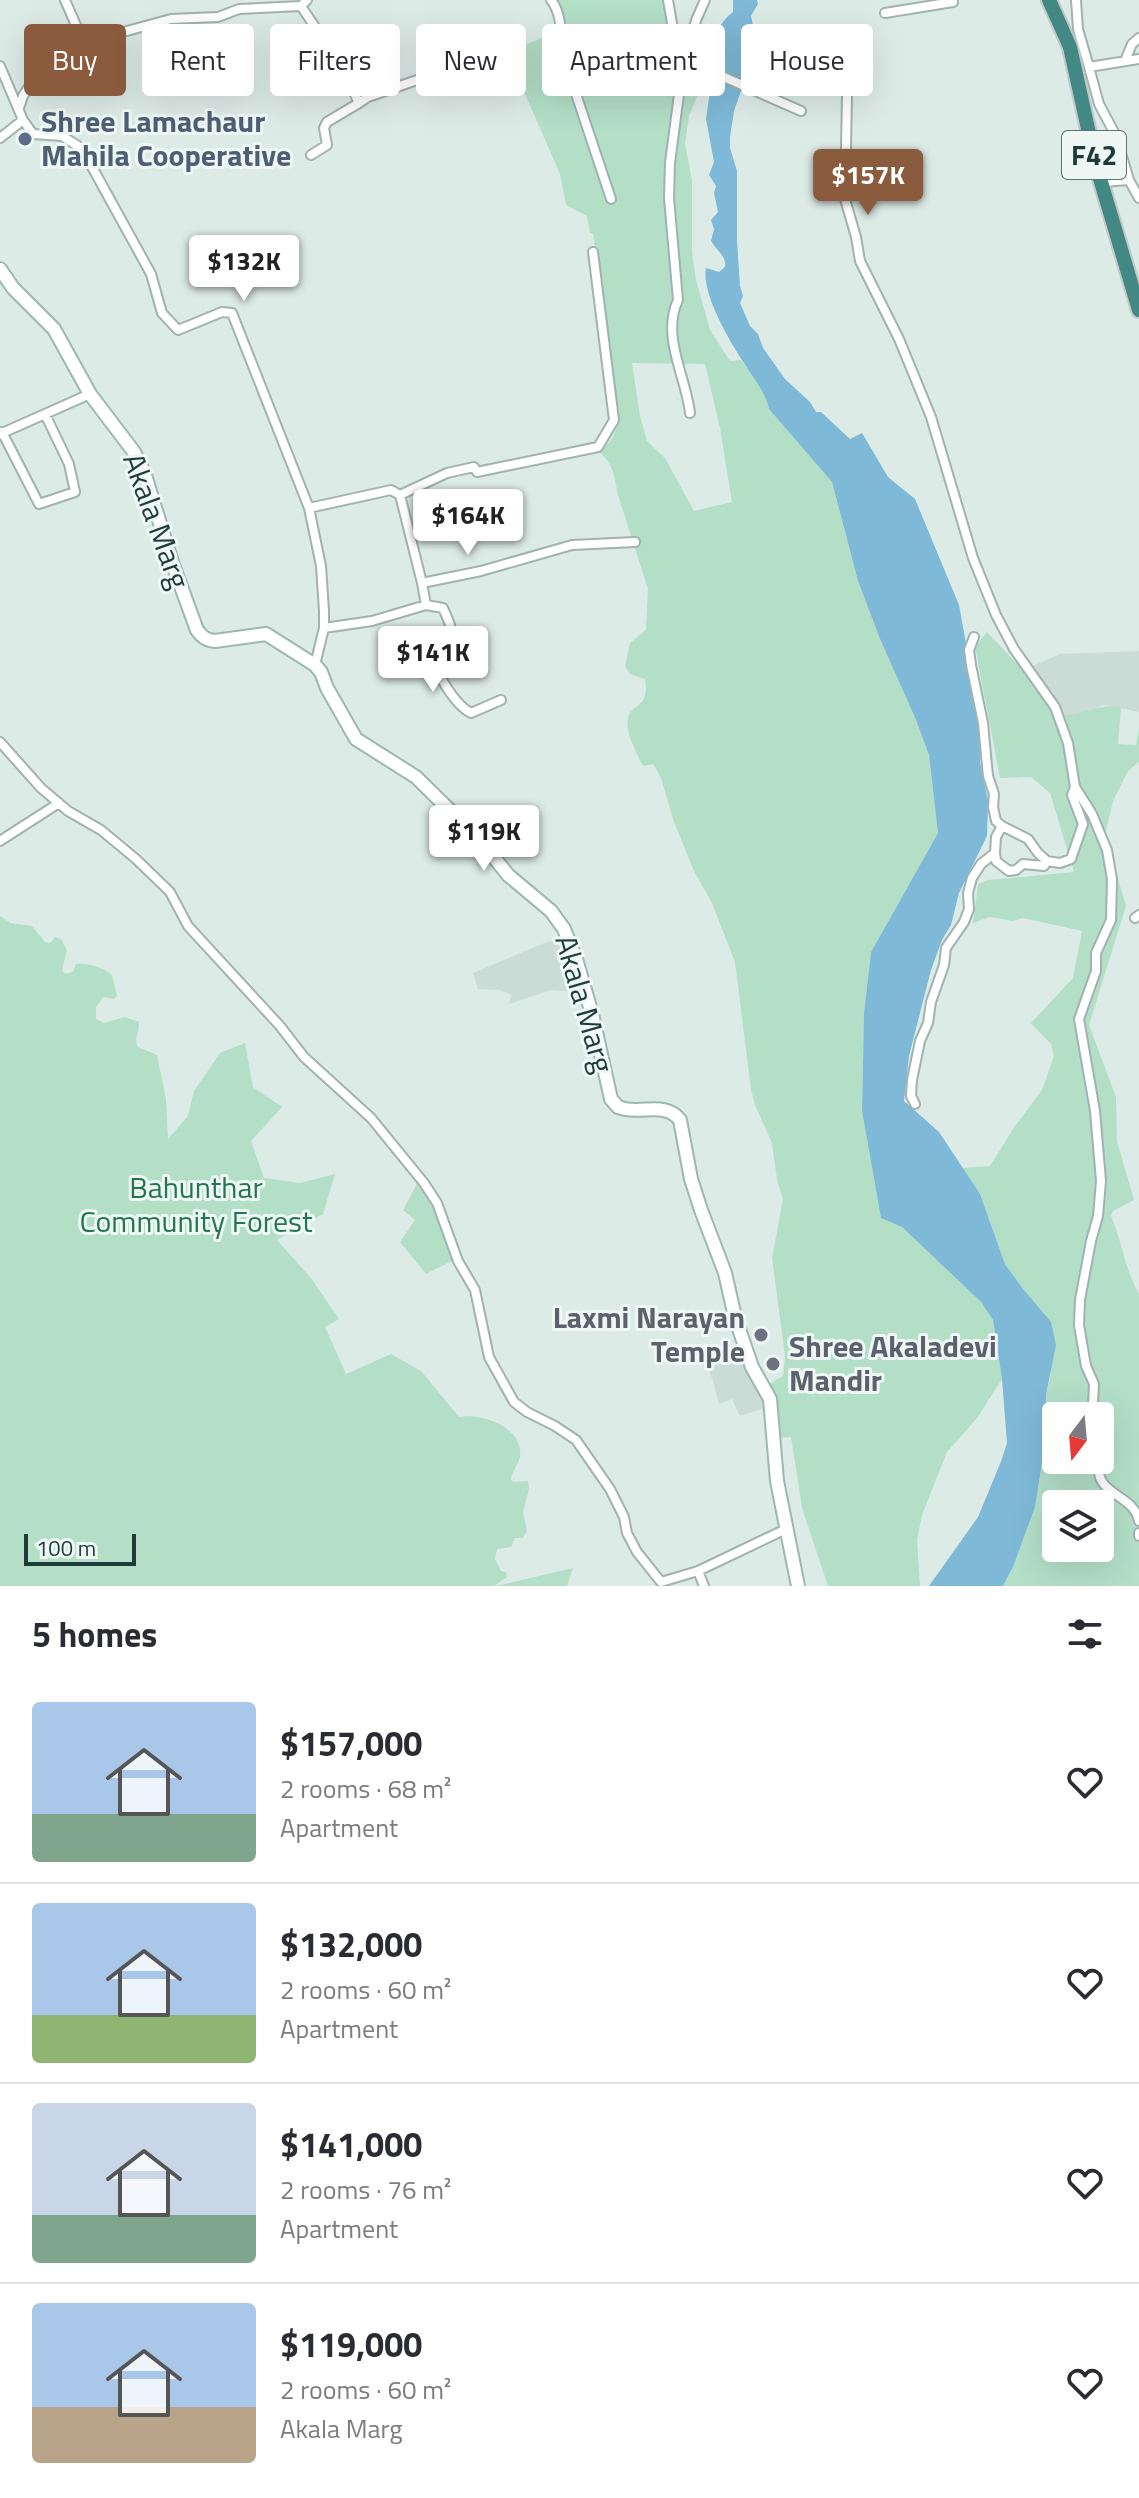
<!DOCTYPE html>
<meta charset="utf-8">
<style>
:root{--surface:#fff;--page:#f7f7f7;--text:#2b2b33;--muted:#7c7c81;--line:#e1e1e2;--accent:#8a5b3c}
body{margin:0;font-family:"Titillium Web",sans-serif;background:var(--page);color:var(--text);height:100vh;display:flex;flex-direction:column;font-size:30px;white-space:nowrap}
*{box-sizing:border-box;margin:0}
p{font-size:26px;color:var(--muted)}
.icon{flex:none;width:44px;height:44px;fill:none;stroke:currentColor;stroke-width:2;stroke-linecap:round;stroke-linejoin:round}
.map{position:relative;height:1586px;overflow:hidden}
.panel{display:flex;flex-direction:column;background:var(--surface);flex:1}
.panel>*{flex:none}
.hud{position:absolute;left:24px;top:24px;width:1092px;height:72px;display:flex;gap:16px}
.needle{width:52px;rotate:196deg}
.controls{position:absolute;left:1042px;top:1402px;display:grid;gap:16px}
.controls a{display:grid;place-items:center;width:72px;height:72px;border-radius:8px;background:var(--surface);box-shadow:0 8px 32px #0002;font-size:40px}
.scale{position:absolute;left:24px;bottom:20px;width:112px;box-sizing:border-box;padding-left:8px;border:4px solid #1d3c39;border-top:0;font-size:22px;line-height:28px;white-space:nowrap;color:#1d3c39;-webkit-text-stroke:6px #eef7f4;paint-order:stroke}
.price{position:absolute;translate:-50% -68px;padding:0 18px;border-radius:8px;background:#fff;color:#222;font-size:26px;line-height:52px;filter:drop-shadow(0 2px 4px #0008)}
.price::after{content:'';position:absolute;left:50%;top:48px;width:24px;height:18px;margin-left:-12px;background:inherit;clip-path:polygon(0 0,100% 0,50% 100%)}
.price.active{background:var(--accent);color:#fff}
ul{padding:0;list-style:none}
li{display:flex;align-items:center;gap:24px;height:200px;padding:0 32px}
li+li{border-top:2px solid var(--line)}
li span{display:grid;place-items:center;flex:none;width:224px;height:160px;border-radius:8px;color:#555}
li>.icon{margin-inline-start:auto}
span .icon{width:96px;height:96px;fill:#fffc;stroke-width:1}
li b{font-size:34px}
h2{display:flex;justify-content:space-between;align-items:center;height:96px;padding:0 32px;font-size:34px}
.tag{padding:0 28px;border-radius:8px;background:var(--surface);box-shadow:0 8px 32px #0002;font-size:28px;line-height:72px}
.tag.active{background:var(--accent);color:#fff}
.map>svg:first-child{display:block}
.built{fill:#cbdbd6}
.green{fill:#b3dfc7;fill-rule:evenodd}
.water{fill:#7eb9d7}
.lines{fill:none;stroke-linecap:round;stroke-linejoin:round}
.minor-casing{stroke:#a0b3af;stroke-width:12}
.secondary-casing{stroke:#9bb8b2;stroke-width:16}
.trunk-casing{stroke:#c0c8c8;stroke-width:18}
.minor{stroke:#fff;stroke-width:8}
.secondary{stroke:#fff;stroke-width:12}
.trunk{stroke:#428884;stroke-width:14}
.service-dot{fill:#5c6f8a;stroke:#eef7f4;stroke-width:3}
.worship-dot{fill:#6b7280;stroke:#eef7f4;stroke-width:3}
.labels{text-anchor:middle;stroke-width:6;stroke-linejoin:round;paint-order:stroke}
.shield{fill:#eef7f4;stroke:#5c7471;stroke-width:2}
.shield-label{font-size:28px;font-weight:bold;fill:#1d3c39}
.service-label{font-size:30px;font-weight:bold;fill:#4e5e75;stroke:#eef7f4;text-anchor:start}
.street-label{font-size:30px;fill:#1d3c39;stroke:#eef7f4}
.park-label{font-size:30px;fill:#247652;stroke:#eef7f4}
.worship-label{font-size:30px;font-weight:bold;fill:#5b616d;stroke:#eef7f4;text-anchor:end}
</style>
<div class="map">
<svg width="1139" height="1586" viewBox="0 0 1139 1586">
<rect width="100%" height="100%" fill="#ddebe7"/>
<path class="built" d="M1139,651V712L1105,705L1071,716L1057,715L1023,670L1060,654Z
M564,940L581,992L551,990L509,1004L511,995L501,990L478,989L473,973L547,942Z
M741,1348L768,1407L740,1416L732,1399L719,1404L712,1378L702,1356Z"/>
<path class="green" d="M554,0H664L672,51L676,60L699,74L700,89L689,116L685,144L692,180V252L696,280L710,330L730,361L741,360L766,395L769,409L832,482L858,581L880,639L916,720L929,755L938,833L871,952L864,1013L862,1111L881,1218L902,1227L981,1302L993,1320L1002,1379L977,1418L947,1452L922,1515L917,1540L920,1586H828L802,1508L791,1437L775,1438L766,1386L783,1376L785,1356L772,1258L783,1199L777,1180L772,1143L755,1105L751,1090L735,962L712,903L694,871L674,822L661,778L653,764L644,766L641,763C636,751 625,732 628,719C631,702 650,710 645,679L630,674L625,666L630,643L646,630L648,589L617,492C615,476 612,462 600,453L613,437L619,421L593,234L590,233L587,216L566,205L560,174L507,53L553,33L557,18ZM632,363L705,364L720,428L732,502L694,511L665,458L647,441L640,416Z
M987,632L1023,670L1057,715C1083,717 1094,703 1121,707L1118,744L1136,745L1139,728V762L1128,771L1113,801L1105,835L1126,906L1089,1025L1116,1097L1117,1141L1134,1200L1113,1211L1111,1216C1122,1241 1125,1270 1139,1294V1586H1003L1013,1567L1035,1507L1045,1444L1046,1395L1051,1374L1023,1289L1005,1264L980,1194L962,1168L990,1166L1015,1126L1042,1090L1054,1056L1051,1044L1031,1023L1073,978L1082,931L1023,918L1013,921L990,917L973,923L978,884L988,880L1074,872L1050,793L1031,777L1000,778L975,647ZM1056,1416H1100V1460H1056ZM1056,1504H1100V1548H1056Z
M0,916L11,923L32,926L45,942L50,943L55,937L61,939L67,950L62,970L65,974L73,972L76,964C89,963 102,967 112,975L117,996L114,999L103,997L96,1007V1019L104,1023L125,1017L139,1022C140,1032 133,1038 138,1047L157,1055L166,1099L168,1139L188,1116L194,1091L220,1053L245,1043L253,1087L282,1107L251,1141L264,1178L300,1183L335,1174L323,1214L277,1240L311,1278L339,1319L325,1327L346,1374L391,1354L421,1371L459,1417C482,1413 524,1427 520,1457C518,1465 512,1471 511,1480L514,1482L528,1481L529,1489L523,1512L527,1531L523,1538H515L511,1547L497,1549L495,1559L501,1571L506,1572L507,1577L494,1586H0Z
M419,1180L439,1215L454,1260L426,1274L400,1242L415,1220L403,1210Z
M573,1568L567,1586H496Z"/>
<path class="water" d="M733,0H757L758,4L751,16L753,25L751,40L743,68V85L734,111L730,137V148L737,171V241L740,286L743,296L740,303L750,326L758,334L763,348L785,379L810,402L816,412H821L850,439L862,433L888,477L915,499L959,605L977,704L981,739L980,762L988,800L987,836L959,893L951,925L942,940L931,970L909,1056L904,1101L939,1132L980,1194L1005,1264L1023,1289L1051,1322L1056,1345L1046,1395L1045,1444L1035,1507L1013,1567L1003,1586H929L978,1517L1002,1459L1007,1443L1002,1379L993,1320L981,1302L902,1227L881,1218L862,1111L864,1013L871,952L938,833L929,755L916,720L880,639L858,581L832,482L769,409C765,390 752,377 742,360C729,340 701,292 706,268L719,272L725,267C727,256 716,250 711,241L714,229L711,220L718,212L714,193L716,186L709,175L714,162L706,119L712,78L710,61L715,55C711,38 720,22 733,12Z"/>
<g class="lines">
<defs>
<path id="minor" d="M65,0L85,46
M551,0C564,16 560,44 566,64L611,199
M668,0L676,46L692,63L801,111
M1076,0L1078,29L1089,67
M301,6L343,69L359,103L368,97L498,52
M885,13L953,2V0
M1139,59L1089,67L1099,104L1116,136L1129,180L1139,198
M1125,61L1132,44L1139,38
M0,66L23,120L33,134L62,136L78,146L91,165L151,274L162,313L178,330L222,312L232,313L309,508L321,566L324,611V628L315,665
M847,96L845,199L856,237L860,261L899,339L931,417L973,558L996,615L1014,649L1055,707L1068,743L1075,787L1092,814L1107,850L1112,879L1111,920L1096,953V971L1079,1019L1095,1111L1101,1181L1098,1216L1091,1241L1080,1300L1079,1325L1086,1366L1094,1384L1093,1404L1095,1416
M19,108L23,96L41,68L50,59L112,35L171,19L218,17L239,9L301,6L307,0
M0,138L23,120
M311,155L327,145L324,128L327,122L359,103
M1102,182L1129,180
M690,413C686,377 661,336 678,300L669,198L670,163L684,56L697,18L705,0
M2,432L39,504L75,492L69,464L45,414
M0,434L90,394
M400,495L422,583
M309,508L391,490L400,495L447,473L474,467L477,472L598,447L614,420L593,252
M426,605L443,608C447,618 454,629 450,639L439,640L432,646C429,665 455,705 471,713L501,700
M324,628L372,621L426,605L422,583L481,571L572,545L635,542
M974,637L969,650L971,665L983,723L988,776L994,794L993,807L996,821L1002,826L1028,839L1038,853L1047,861L1060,863L1071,859L1083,824L1072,795L1075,787
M0,742L41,788L68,811L101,830L136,859L170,892L188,926L280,1026L304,1057L371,1118L424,1183L437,1203L458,1261L475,1290L489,1357L514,1402L527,1412L555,1426L576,1440L610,1489L624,1517L627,1533L637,1552L661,1582L698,1571L786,1529
M0,841L59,803
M995,853L996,861L1009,871L1016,870L1023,864L1044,866L1047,861
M1135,918L1139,915
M915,1104L911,1096L912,1080L920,1041L928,1023L931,1002L944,965L946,948L964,922L969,909L968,893L972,878L981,864L995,853L996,837L1002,826
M1100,1460C1091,1496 1133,1492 1139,1521
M1139,1533V1536
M698,1571L704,1586"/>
<path id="secondary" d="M0,269L13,288L54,329L90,394L134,452L144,472L172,562L197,630C202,637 206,640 215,641L266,634L315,665L321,672L327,688L356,739L416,777L481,841L508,875L551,911L564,929L576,959L592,1014L611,1099L618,1107L625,1109C644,1113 666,1102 680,1120L691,1179L701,1210L725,1273L735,1317L752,1367L770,1399L777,1481L798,1586"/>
<path id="trunk" d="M1049,0L1070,47L1096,165L1139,310"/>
</defs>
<use href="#minor" class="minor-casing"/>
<use href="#secondary" class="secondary-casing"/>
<use href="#trunk" class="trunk-casing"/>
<use href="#minor" class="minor"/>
<use href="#secondary" class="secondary"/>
<use href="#trunk" class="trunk"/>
</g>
<circle class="service-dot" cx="25" cy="139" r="8"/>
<g class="worship-dot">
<circle cx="761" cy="1335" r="8"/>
<circle cx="773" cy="1364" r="8"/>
</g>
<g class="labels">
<rect class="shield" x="1062" y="131" width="64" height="48" rx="6"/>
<g class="shield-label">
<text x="1094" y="165">F42</text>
</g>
<g class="service-label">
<text x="41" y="132">Shree Lamachaur<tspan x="41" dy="34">Mahila Cooperative</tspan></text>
</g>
<g class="street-label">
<text transform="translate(156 521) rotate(70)" y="10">Akala Marg</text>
<text transform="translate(584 1004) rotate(74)" y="10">Akala Marg</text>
</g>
<g class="park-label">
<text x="196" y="1198">Bahunthar<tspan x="196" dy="34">Community Forest</tspan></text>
</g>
<g class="worship-label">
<text x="745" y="1328">Laxmi Narayan<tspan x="745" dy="34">Temple</tspan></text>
<text x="789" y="1357" text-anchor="start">Shree Akaladevi<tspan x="789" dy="34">Mandir</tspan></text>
</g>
</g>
</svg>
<div class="controls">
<a><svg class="needle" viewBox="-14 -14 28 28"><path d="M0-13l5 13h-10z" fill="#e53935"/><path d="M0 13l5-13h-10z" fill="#7c7c81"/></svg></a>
<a><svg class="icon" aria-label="layers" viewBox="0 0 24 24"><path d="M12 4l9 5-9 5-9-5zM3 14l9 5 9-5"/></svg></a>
</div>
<div class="scale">100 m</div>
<b class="price active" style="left:868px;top:217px">$157K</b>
<b class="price" style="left:244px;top:303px">$132K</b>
<b class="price" style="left:468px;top:557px">$164K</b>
<b class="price" style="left:433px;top:694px">$141K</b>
<b class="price" style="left:484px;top:873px">$119K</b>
<div class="hud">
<a class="tag active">Buy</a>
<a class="tag">Rent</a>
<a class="tag">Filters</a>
<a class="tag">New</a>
<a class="tag">Apartment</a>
<a class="tag">House</a>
</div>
</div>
<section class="panel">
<h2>5 homes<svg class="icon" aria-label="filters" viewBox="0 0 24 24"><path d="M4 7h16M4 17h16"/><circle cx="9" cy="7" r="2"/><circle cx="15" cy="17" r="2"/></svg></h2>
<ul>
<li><span style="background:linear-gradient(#a9c7e8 70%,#7fa58c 0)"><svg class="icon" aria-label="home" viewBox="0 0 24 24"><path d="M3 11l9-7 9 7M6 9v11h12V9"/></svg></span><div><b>$157,000</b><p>2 rooms · 68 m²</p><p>Apartment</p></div><svg class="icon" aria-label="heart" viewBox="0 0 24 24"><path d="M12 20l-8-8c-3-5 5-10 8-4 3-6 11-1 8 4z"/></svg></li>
<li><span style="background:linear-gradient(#a9c7e8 70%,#8fb573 0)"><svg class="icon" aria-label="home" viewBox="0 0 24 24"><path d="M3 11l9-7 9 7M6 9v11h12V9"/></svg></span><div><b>$132,000</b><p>2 rooms · 60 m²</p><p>Apartment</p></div><svg class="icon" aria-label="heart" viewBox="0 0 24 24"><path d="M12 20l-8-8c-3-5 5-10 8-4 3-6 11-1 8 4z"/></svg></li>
<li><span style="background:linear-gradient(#c9d6e8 70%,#7fa58c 0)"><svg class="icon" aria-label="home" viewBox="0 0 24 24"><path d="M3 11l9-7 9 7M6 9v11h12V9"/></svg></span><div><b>$141,000</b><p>2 rooms · 76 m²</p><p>Apartment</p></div><svg class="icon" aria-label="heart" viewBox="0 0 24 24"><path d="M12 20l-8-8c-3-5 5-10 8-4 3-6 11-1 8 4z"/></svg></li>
<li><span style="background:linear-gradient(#a9c7e8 65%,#b9a48a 0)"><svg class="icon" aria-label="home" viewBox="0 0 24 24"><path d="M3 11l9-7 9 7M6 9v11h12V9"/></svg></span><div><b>$119,000</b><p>2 rooms · 60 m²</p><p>Akala Marg</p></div><svg class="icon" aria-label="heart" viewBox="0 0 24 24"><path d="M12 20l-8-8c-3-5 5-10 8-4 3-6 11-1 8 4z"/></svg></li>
</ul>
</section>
